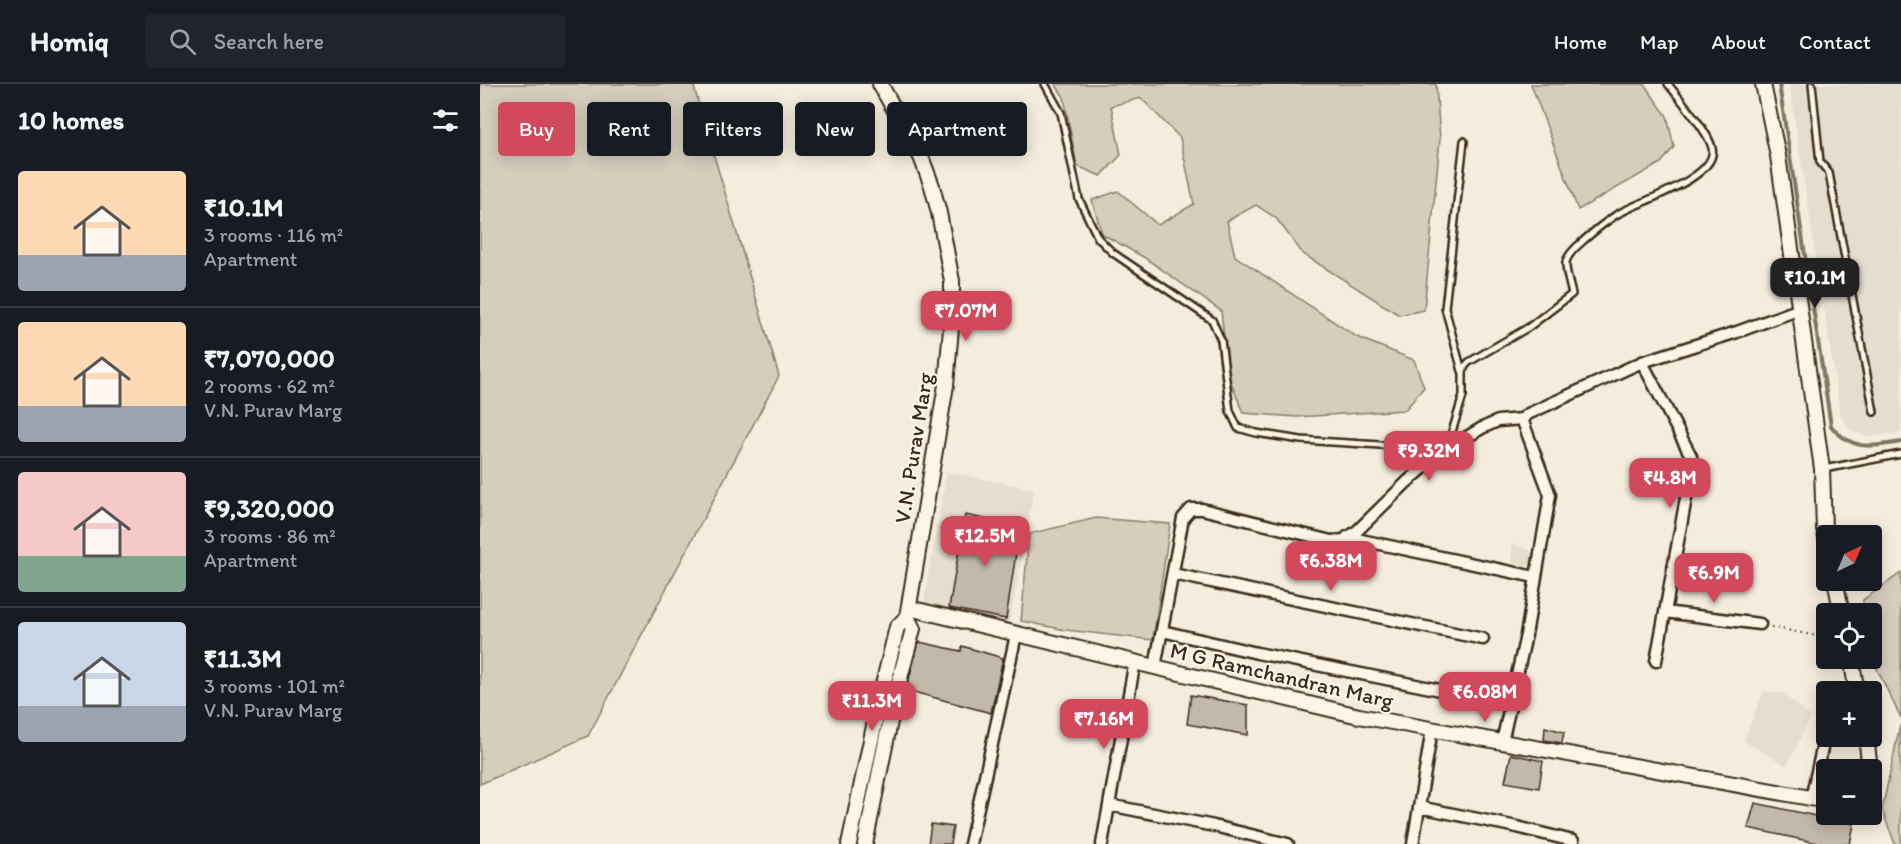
<!DOCTYPE html>
<meta charset="utf-8">
<style>
:root{--surface:#171b24;--page:#20242c;--text:#f1f3f6;--muted:#9ea1a6;--line:#363941;--accent:#d1495b}
body{margin:0;font-family:Itim,sans-serif;background:var(--page);color:var(--text);height:100vh;display:flex;flex-direction:column;font-size:22px;white-space:nowrap}
*{box-sizing:border-box;margin:0}
p{font-size:20px;color:var(--muted)}
.icon{flex:none;width:33px;height:33px;fill:none;stroke:currentColor;stroke-width:2;stroke-linecap:round;stroke-linejoin:round}
.map{position:relative;flex:1;overflow:hidden}
.sheet{display:flex;flex-direction:column;background:var(--surface);width:480px}
.sheet>*{flex:none}
.hud{position:absolute;left:18px;top:18px;width:570px;height:54px;display:flex;gap:12px}
.needle{width:39px;rotate:44deg}
.buttons{position:absolute;left:1336px;top:441px;display:grid;gap:12px}
.buttons a{display:grid;place-items:center;width:66px;height:66px;border-radius:6px;background:var(--surface);box-shadow:0 3px 15px #0003;font-size:30px}
.price{position:absolute;translate:-50% -51px;padding:0 14px;border-radius:12px;background:var(--accent);color:#fff;font-size:20px;line-height:39px;filter:drop-shadow(0 2px 3px #0008)}
.price::after{content:'';position:absolute;left:50%;top:36px;width:18px;height:14px;margin-left:-9px;background:inherit;clip-path:polygon(0 0,100% 0,50% 100%)}
.price.current{background:#222;color:#fff}
ul{padding:0;list-style:none}
li{display:flex;align-items:center;gap:18px;height:150px;padding:0 18px}
li+li{border-top:2px solid var(--line)}
li span{display:grid;place-items:center;flex:none;width:168px;height:120px;border-radius:6px;color:#555}
li>.icon{margin-inline-start:auto}
span .icon{width:72px;height:72px;fill:#fffc;stroke-width:1}
li b{font-size:26px}
h2{display:flex;justify-content:space-between;align-items:center;height:72px;padding:0 18px;font-size:26px}
.tag{padding:0 21px;border-radius:6px;background:var(--surface);box-shadow:0 3px 15px #0003;font-size:21px;line-height:54px}
.tag.current{background:var(--accent);color:#fff}
header{display:flex;align-items:center;gap:36px;box-sizing:border-box;height:84px;padding:0 30px;background:var(--surface);border-bottom:2px solid var(--line)}
header strong{font-size:28px}
nav{display:flex;gap:33px;margin-inline-start:auto;font-size:21px}
.search{width:420px;height:54px;background:var(--page);display:flex;align-items:center;gap:15px;box-sizing:border-box;padding:0 21px;border-radius:6px;color:var(--muted);font-size:22px}
main{display:flex;flex:1;min-height:0}
.map>svg:first-child{display:block}
.built{fill:#e5ddce}
.green{fill:#d6cdbd;stroke:#887c6e;stroke-width:1.5}
.lines{fill:none;stroke-linecap:round;stroke-linejoin:round}
.stream{stroke:#817466;stroke-width:4}
.building{fill:#c3b9aa;stroke:#3b2a1e;stroke-width:1.5}
.service-casing{stroke:#3b2a1e;stroke-width:10}
.minor-casing{stroke:#3b2a1e;stroke-width:15}
.tertiary-casing{stroke:#3b2a1e;stroke-width:18}
.path{stroke:#3b2a1e;stroke-width:2;stroke-dasharray:1.5 4.5;stroke-linecap:butt}
.service{stroke:#fcf5e5;stroke-width:5}
.minor{stroke:#fcf5e5;stroke-width:10}
.tertiary{stroke:#fcf5e5;stroke-width:14}
.labels{text-anchor:middle;stroke-width:4.5;stroke-linejoin:round;paint-order:stroke}
.street-label{font-size:22px;fill:#3b2a1e;stroke:#fcf5e5}
</style>
<header>
<strong>Homiq</strong>
<div class="search"><svg class="icon" aria-label="search" viewBox="0 0 24 24"><circle cx="10" cy="10" r="6"/><path d="M15 15l6 6"/></svg>Search here</div>
<nav><a>Home</a><a>Map</a><a>About</a><a>Contact</a></nav>
</header>
<main>
<section class="sheet">
<h2>10 homes<svg class="icon" aria-label="filters" viewBox="0 0 24 24"><path d="M4 7h16M4 17h16"/><circle cx="9" cy="7" r="2"/><circle cx="15" cy="17" r="2"/></svg></h2>
<ul>
<li><span style="background:linear-gradient(#ffd9b3 70%,#9aa5b1 0)"><svg class="icon" aria-label="home" viewBox="0 0 24 24"><path d="M3 11l9-7 9 7M6 9v11h12V9"/></svg></span><div><b>₹10.1M</b><p>3 rooms · 116 m²</p><p>Apartment</p></div></li>
<li><span style="background:linear-gradient(#ffd9b3 70%,#9aa5b1 0)"><svg class="icon" aria-label="home" viewBox="0 0 24 24"><path d="M3 11l9-7 9 7M6 9v11h12V9"/></svg></span><div><b>₹7,070,000</b><p>2 rooms · 62 m²</p><p>V.N. Purav Marg</p></div></li>
<li><span style="background:linear-gradient(#f6c9c9 70%,#7fa58c 0)"><svg class="icon" aria-label="home" viewBox="0 0 24 24"><path d="M3 11l9-7 9 7M6 9v11h12V9"/></svg></span><div><b>₹9,320,000</b><p>3 rooms · 86 m²</p><p>Apartment</p></div></li>
<li><span style="background:linear-gradient(#c9d6e8 70%,#9aa5b1 0)"><svg class="icon" aria-label="home" viewBox="0 0 24 24"><path d="M3 11l9-7 9 7M6 9v11h12V9"/></svg></span><div><b>₹11.3M</b><p>3 rooms · 101 m²</p><p>V.N. Purav Marg</p></div></li>
</ul>
</section>
<div class="map">
<svg width="1421" height="760" viewBox="0 0 1421 760">
<rect width="100%" height="100%" fill="#f4eddd"/>
<filter id="ink" filterUnits="userSpaceOnUse"><feTurbulence type="fractalNoise" baseFrequency=".0167" numOctaves="2"/><feDisplacementMap in="SourceGraphic" scale="12" xChannelSelector="R" yChannelSelector="G"/><feConvolveMatrix kernelMatrix="1 2 1 2 8 2 1 2 1" color-interpolation-filters="sRGB"/></filter>
<g filter="url(#ink)">
<path class="built" d="M1309,0H1421V348L1389,353L1371,347L1361,333Z
M467,388L554,405L530,538L443,522Z
M1032,459L1060,471L1046,483L1032,479Z
M1283,608L1302,609L1331,633L1307,682L1264,657Z"/>
<path class="green" d="M0,0H213L299,292L108,652L0,700Z
M575,0H956L960,55L944,226L919,231L823,170L796,134L776,121L747,137L755,172L877,253L934,276L944,303L925,326L817,333L763,329L748,290L741,227L665,174L622,150L612,116L638,107L678,141L714,120L700,54L661,14L631,22L641,71L621,92L597,82L584,13Z
M1051,0H1164L1187,32L1194,63L1181,79L1098,126Z
M616,434L690,440L673,556L586,546L541,537L549,450Z
M1421,489V634L1392,575V530L1383,529V516Z
M1420,641L1421,760H1415L1402,726Z"/>
<g class="lines">
<path class="stream" d="M1299,0L1351,342C1372,367 1391,363 1421,358"/>
</g>
<path class="building" d="M485,431L540,442L526,535L469,524Z
M439,558L481,567L482,562L523,574L511,629L426,606Z
M711,611L768,621V651L707,640Z
M1065,643L1084,648L1082,659L1064,656Z
M1031,670L1063,677L1059,704L1025,698Z
M1275,719L1374,740L1370,760H1342L1268,744Z
M451,740L473,743L470,760H448Z"/>
<g class="lines">
<defs>
<path id="service" d="M565,0L581,29L599,115L618,154L633,169L732,236L741,256L750,327L758,344L776,349L821,356L932,363L952,359L971,351L983,312V288L985,282L989,278L1049,243L1092,210C1090,202 1085,185 1086,178C1088,170 1097,162 1103,157C1113,148 1124,139 1136,131C1157,118 1239,94 1232,64C1229,48 1199,14 1188,0
M1332,0L1340,78L1349,89L1394,328
M982,287L965,224L984,57
M1344,385L1421,370"/>
<path id="minor" d="M1162,278L1211,372V387L1176,577
M867,453L1055,493
M693,490L1003,555
M1185,528L1280,540
M682,547L777,569L1000,614
M675,583L703,434L711,425H722L851,457L864,456L876,448L927,398L962,368L1002,344L1018,337L1042,335L1048,330L1162,278L1257,248L1320,225
M1022,658L1046,551L1070,411L1042,335
M1331,715L1345,651
M629,721L734,742L808,760
M939,723L1037,743L1093,757
M490,760L536,551
M622,760L655,577
M933,760L952,645"/>
<path id="tertiary" d="M1283,0L1298,72L1342,385L1344,445L1347,458
M1355,496L1362,530
M429,524L879,632L1347,717
M1371,574L1377,608
M1386,652L1390,686
M369,760L401,609L417,543L427,533L466,301L472,233V197L459,129L452,102L441,73L400,0
M385,760L415,613L433,545L427,533"/>
</defs>
<use href="#service" class="service-casing"/>
<use href="#minor" class="minor-casing"/>
<use href="#tertiary" class="tertiary-casing"/>
<path class="path" d="M1291,543L1347,554"/>
<use href="#service" class="service"/>
<use href="#minor" class="minor"/>
<use href="#tertiary" class="tertiary"/>
</g>
</g>
<g class="labels">
<g class="street-label">
<text transform="translate(433 364) rotate(-81)" y="8">V.N. Purav Marg</text>
<text transform="translate(802 591) rotate(13)" y="8">M G Ramchandran Marg</text>
</g>
</g>
</svg>
<div class="buttons">
<a><svg class="needle" viewBox="-14 -14 28 28"><path d="M0-13l5 13h-10z" fill="#e53935"/><path d="M0 13l5-13h-10z" fill="#9ea1a6"/></svg></a>
<a><svg class="icon" aria-label="locate" viewBox="0 0 24 24"><circle cx="12" cy="12" r="6"/><path d="M12 2v4M12 18v4M2 12h4M18 12h4"/></svg></a>
<a>+</a>
<a>−</a>
</div>
<b class="price current" style="left:1335px;top:225px">₹10.1M</b>
<b class="price" style="left:486px;top:258px">₹7.07M</b>
<b class="price" style="left:949px;top:398px">₹9.32M</b>
<b class="price" style="left:1190px;top:425px">₹4.8M</b>
<b class="price" style="left:505px;top:483px">₹12.5M</b>
<b class="price" style="left:851px;top:508px">₹6.38M</b>
<b class="price" style="left:1234px;top:520px">₹6.9M</b>
<b class="price" style="left:1005px;top:639px">₹6.08M</b>
<b class="price" style="left:392px;top:648px">₹11.3M</b>
<b class="price" style="left:624px;top:666px">₹7.16M</b>
<div class="hud">
<a class="tag current">Buy</a>
<a class="tag">Rent</a>
<a class="tag">Filters</a>
<a class="tag">New</a>
<a class="tag">Apartment</a>
</div>
</div>
</main>
